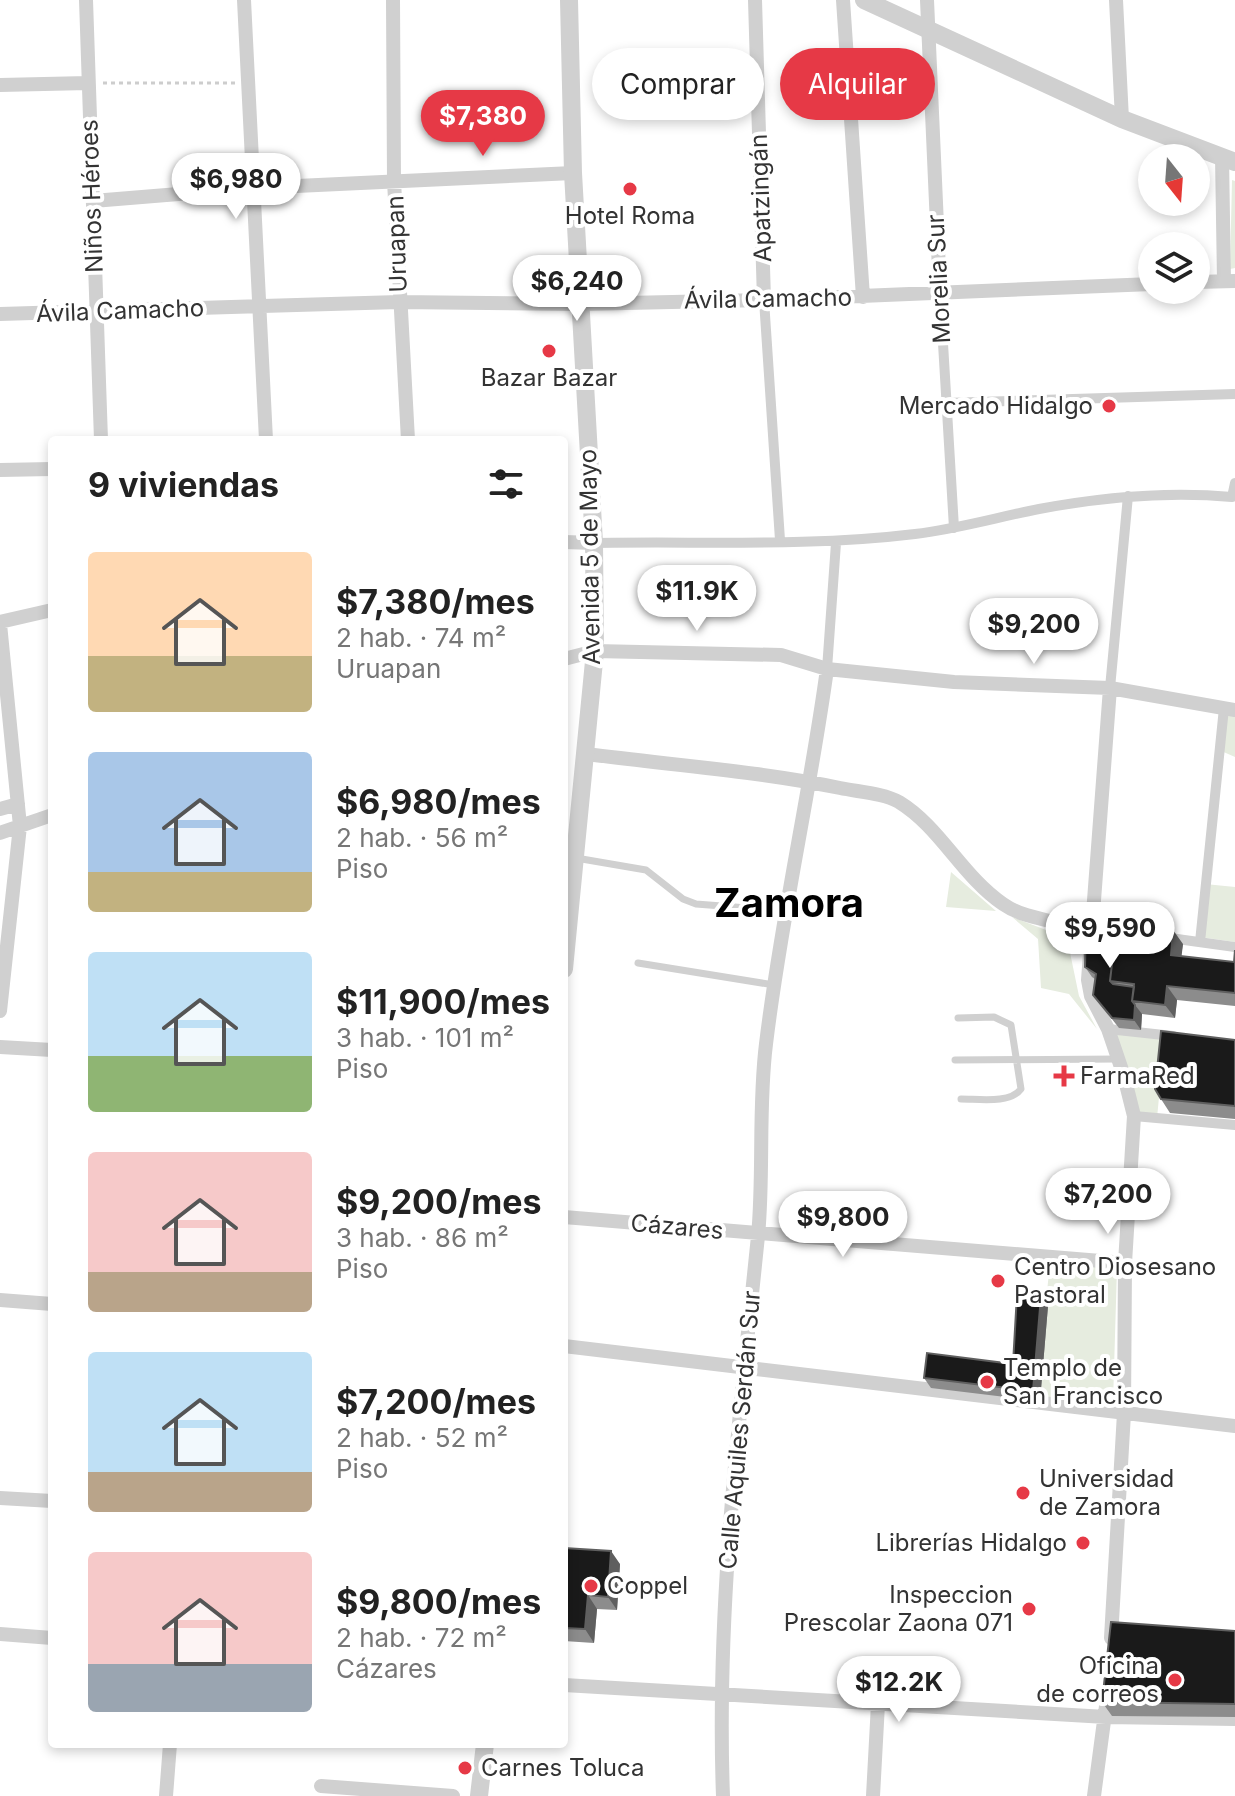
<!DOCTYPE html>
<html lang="es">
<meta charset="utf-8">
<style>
:root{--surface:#fff;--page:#f2f2f2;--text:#222;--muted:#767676;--accent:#e63946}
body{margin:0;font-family:Inter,sans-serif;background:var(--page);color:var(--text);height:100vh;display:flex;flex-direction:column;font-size:30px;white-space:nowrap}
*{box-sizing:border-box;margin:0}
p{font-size:26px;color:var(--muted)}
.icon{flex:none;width:44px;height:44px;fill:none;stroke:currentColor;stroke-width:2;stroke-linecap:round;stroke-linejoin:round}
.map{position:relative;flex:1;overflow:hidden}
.sheet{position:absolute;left:48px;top:436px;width:520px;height:1312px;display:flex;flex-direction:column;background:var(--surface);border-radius:8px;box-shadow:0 4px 12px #0003}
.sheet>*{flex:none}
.guide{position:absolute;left:592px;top:48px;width:522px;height:72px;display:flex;gap:16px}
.needle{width:52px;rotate:163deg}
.fabs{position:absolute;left:1138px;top:144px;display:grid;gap:16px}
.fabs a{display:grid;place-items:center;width:72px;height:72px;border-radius:50%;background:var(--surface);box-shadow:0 4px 12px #0003;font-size:40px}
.price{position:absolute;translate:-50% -68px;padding:0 18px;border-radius:28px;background:#fff;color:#222;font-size:26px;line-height:52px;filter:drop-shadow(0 2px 4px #0008)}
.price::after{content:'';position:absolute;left:50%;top:48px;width:24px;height:18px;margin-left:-12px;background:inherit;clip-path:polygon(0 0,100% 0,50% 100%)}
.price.selected{background:var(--accent);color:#fff}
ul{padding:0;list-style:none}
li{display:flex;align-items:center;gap:24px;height:200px;padding:0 40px}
li span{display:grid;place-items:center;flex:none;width:224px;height:160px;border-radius:8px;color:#555}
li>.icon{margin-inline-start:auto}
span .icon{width:96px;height:96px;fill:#fffc;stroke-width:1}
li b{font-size:34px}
h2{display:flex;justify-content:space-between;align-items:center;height:96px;padding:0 40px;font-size:34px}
.tag{padding:0 28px;border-radius:36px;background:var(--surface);box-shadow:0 4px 12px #0003;font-size:28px;line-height:72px}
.tag.selected{background:var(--accent);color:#fff}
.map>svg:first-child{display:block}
.green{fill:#e6ecdf}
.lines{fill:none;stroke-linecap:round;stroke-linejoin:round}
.path{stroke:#cdcdcd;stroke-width:3;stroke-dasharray:4 4;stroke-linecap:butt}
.service{stroke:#d0d0d0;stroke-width:7}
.pedestrian{stroke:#d0d0d0;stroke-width:10}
.minor{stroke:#d0d0d0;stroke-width:14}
.tertiary{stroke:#d0d0d0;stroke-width:18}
.wall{fill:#8c8c8c}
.shaded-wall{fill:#5f5f5f}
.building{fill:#1a1a1a;stroke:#5f5f5f;stroke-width:2}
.poi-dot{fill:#e63946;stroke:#fff;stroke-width:3}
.labels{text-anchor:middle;stroke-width:8;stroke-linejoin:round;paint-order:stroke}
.street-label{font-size:24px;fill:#333;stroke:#fff}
.poi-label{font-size:24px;fill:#333;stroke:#fff;text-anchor:start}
.town-label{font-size:40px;font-weight:bold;fill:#000;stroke:#fff}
</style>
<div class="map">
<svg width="1235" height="1796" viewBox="0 0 1235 1796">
<rect width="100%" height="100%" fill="#fff"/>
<path class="green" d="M1232,180L1235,181V268L1230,269Z
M1224,708L1235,710V757L1219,750Z
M951,872L996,911L946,907Z
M1205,884L1235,887V942L1200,937Z
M1012,917L1067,938L1079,996L1097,1029L1069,994L1041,988L1038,939Z
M1108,1029L1165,1035L1157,1118L1134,1116Z
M1050,1263L1117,1268L1113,1403L1036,1396Z"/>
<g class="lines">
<path class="path" d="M103,83H235"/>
<path class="service" d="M576,858L646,870L683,899L696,904L785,911
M638,963L774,985
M958,1018L994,1017L1011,1025L1021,1089C1010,1104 979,1099 961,1099
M955,1060L1118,1059"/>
<path class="pedestrian" d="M940,293L954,528
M764,300L780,540
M945,403L1235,394
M594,543C700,541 809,547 915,534C957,529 998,517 1039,509C1103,497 1167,491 1232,497L1235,483
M827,669L836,543
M1110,688L1128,496
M1170,938L1235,947
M1200,942L1224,708
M1108,1029L1173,1036
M1134,1116L1235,1125"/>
<path class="minor" d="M86,0L101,440
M244,0L266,440
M393,0L394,181L408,440
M755,0L764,300
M843,0L863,297
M927,0L940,293
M1116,0L1122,119
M0,85L88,83
M1222,156L1224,281
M93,201L252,188L573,173
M1196,282L1235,281
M0,314L399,302L580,304L764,300L1152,284
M0,470L52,469
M564,542L594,543
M0,622L52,610
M0,624L20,826L0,1011
M564,659L595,651L781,655L827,669L954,682L1110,688L1235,710
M1110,688L1088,980L1091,996L1108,1029L1124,1076L1134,1116L1125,1263L1124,1413L1111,1638
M587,754C671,765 757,771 840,788C859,792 883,793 899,802C940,827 962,876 1003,904C1030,923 1065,917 1090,939
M0,809L18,804
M0,833L52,815
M0,1047L52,1050
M564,1217L1125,1263
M0,1300L52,1304
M564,1346L1235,1426
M0,1498L52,1501
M0,1634L52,1638
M564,1685L1106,1717L1235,1719
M321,1786L453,1796
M166,1796L170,1744
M723,1796C716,1609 739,1422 758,1236C764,1173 758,1107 766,1044C781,918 810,794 827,669
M873,1796L878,1704
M1094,1796L1108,1691"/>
<path class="tertiary" d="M864,0L1122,119L1235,162
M564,969L595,651L594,543L573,173L569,0
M479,1796L485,1744"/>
</g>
<path class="wall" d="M1183,944L1181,956L1234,962L1235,950V1006L1177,1000L1175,1018L1142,1014L1141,1030L1119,1028L1093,995L1095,979L1092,977L1085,967Z
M1235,1040V1119L1170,1113L1161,1099Z
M1048,1306L1040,1401L931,1388L924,1378L1013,1364Z
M564,1548L620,1564L617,1610L597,1609L594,1643L564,1641Z
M1235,1631V1717L1112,1716L1102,1702Z"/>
<path class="shaded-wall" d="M1173,930L1183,944L1180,969L1171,955Z
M1167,986L1177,1000L1175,1018L1165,1005Z
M1135,1005L1142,1014L1141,1030L1134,1020Z
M1041,1296L1048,1306L1040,1401L1033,1391Z
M611,1551L620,1564L617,1610L608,1597Z
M588,1595L597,1609L594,1643L585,1629Z"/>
<path class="building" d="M1138,926L1173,930L1171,955L1234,962L1235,950V993L1167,986L1165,1005L1132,1001L1134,984L1110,981L1114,947L1135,949Z
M1086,928L1137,932L1135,949L1114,947L1110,981L1113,984L1134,987L1132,1001L1135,1005L1134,1020L1112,1018L1093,995L1096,974L1085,967Z
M1161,1031L1235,1040V1106L1161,1099L1155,1089Z
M1017,1294L1041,1296L1033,1391L924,1378L927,1353L1013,1364Z
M564,1548L611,1551L608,1597L588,1595L585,1629L564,1628Z
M1111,1622L1235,1631V1704L1102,1702Z"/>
<g class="poi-dot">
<circle cx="630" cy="189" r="8"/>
<circle cx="549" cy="351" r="8"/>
<circle cx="1109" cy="406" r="8"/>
<path d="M1060 1064h8v8h8v8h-8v8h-8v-8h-8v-8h8z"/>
<circle cx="998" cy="1281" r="8"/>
<circle cx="987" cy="1382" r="8"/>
<circle cx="1023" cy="1493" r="8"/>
<circle cx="1083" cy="1543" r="8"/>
<circle cx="591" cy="1586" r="8"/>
<circle cx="1029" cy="1609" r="8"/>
<circle cx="1175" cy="1680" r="8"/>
<circle cx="465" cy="1768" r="8"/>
</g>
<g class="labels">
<g class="street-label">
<text transform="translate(92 196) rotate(-92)" y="8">Niños Héroes</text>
<text transform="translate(761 198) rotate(-92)" y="8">Apatzingán</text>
<text transform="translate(397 244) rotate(-92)" y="8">Uruapan</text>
<text transform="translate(939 279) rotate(-93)" y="8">Morelia Sur</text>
<text transform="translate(768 299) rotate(-1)" y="8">Ávila Camacho</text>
<text transform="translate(120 311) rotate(-2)" y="8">Ávila Camacho</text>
<text transform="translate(590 557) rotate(-91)" y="8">Avenida 5 de Mayo</text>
<text transform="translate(677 1227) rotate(5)" y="8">Cázares</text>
<text transform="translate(740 1430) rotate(-85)" y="8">Calle Aquiles Serdán Sur</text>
</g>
<g class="poi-label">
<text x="630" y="224" text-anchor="middle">Hotel Roma</text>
<text x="549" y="386" text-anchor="middle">Bazar Bazar</text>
<text x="1093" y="414" text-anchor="end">Mercado Hidalgo</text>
<text x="1080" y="1084">FarmaRed</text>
<text x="1014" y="1275">Centro Diosesano<tspan x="1014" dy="28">Pastoral</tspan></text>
<text x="1003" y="1376">Templo de<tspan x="1003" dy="28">San Francisco</tspan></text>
<text x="1039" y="1487">Universidad<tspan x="1039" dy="28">de Zamora</tspan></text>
<text x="1067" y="1551" text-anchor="end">Librerías Hidalgo</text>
<text x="607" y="1594">Coppel</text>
<text x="1013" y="1603" text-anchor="end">Inspeccion<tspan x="1013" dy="28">Prescolar Zaona 071</tspan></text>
<text x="1159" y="1674" text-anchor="end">Oficina<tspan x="1159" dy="28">de correos</tspan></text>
<text x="481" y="1776">Carnes Toluca</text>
</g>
<g class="town-label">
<text x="789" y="917">Zamora</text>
</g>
</g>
</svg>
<div class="fabs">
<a><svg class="needle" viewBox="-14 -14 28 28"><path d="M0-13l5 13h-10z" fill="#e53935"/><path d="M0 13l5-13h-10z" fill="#767676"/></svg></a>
<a><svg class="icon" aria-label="layers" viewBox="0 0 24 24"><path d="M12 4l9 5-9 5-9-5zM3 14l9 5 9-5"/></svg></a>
</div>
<b class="price selected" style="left:483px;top:158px">$7,380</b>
<b class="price" style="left:236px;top:221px">$6,980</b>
<b class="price" style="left:577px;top:323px">$6,240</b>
<b class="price" style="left:697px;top:633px">$11.9K</b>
<b class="price" style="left:1034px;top:666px">$9,200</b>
<b class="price" style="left:1110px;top:970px">$9,590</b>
<b class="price" style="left:1108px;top:1236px">$7,200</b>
<b class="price" style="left:843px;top:1259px">$9,800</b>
<b class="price" style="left:899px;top:1724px">$12.2K</b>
<div class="guide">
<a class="tag">Comprar</a>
<a class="tag selected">Alquilar</a>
</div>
<section class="sheet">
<h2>9 viviendas<svg class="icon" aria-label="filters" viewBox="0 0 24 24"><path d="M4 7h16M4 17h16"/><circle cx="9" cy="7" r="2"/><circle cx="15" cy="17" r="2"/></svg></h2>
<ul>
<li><span style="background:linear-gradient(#ffd9b3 65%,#c2b280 0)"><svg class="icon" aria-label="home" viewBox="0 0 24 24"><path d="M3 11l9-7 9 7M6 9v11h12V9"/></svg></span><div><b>$7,380/mes</b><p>2 hab. · 74 m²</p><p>Uruapan</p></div></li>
<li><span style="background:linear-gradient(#a9c7e8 75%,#c2b280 0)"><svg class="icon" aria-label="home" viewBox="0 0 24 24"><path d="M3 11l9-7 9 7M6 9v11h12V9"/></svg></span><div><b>$6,980/mes</b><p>2 hab. · 56 m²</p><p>Piso</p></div></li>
<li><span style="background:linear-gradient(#bfe0f5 65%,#8fb573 0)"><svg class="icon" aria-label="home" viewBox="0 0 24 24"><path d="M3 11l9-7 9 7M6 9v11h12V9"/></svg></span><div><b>$11,900/mes</b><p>3 hab. · 101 m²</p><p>Piso</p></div></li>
<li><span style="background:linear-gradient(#f6c9c9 75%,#b9a48a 0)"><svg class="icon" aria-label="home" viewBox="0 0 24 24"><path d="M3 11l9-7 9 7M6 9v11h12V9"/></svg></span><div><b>$9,200/mes</b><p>3 hab. · 86 m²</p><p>Piso</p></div></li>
<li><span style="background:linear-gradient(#bfe0f5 75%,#b9a48a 0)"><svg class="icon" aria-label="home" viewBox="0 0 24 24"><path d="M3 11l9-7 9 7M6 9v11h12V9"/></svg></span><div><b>$7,200/mes</b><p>2 hab. · 52 m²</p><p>Piso</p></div></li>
<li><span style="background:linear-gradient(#f6c9c9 70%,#9aa5b1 0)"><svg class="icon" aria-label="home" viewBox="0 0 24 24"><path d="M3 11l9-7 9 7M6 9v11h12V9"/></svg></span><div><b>$9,800/mes</b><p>2 hab. · 72 m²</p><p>Cázares</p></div></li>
</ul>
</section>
</div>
